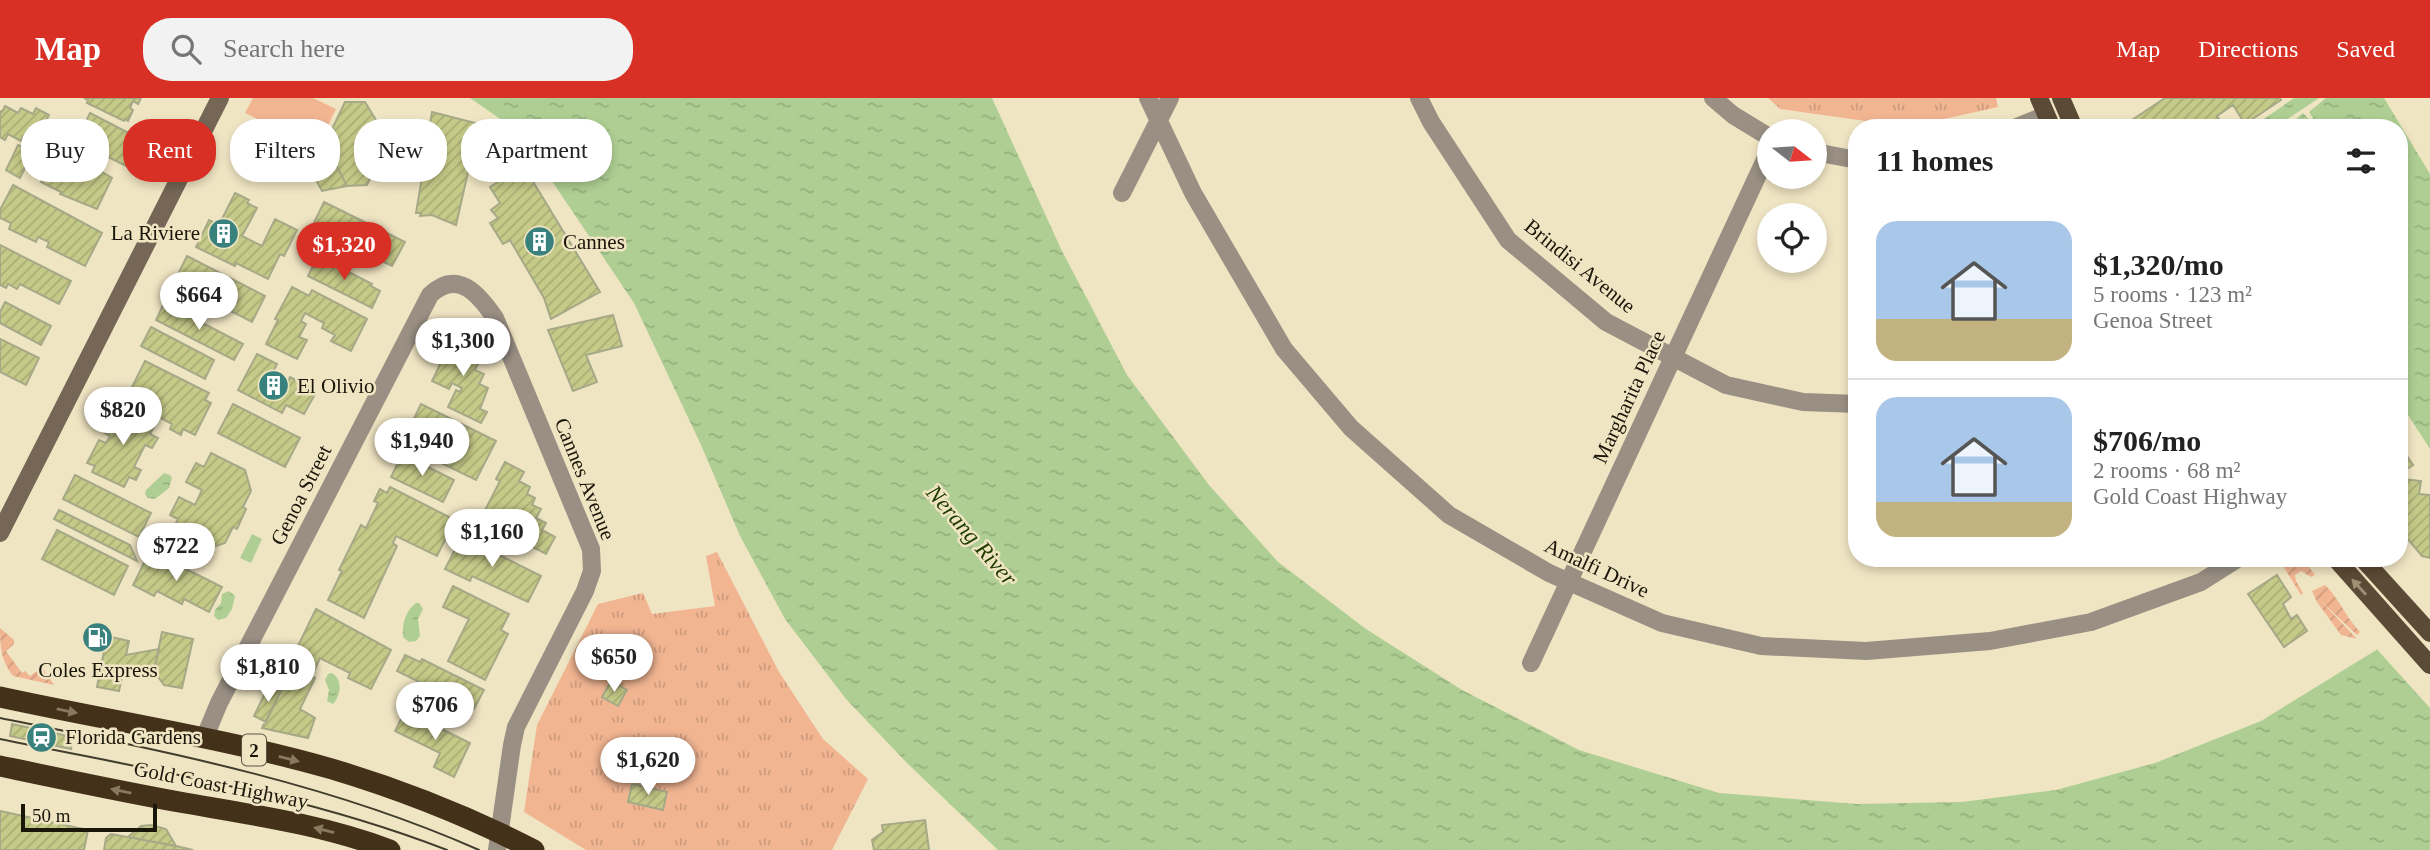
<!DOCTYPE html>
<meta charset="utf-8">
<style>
:root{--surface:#fff;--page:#f2f2f2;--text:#222;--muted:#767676;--line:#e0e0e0;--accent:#d93025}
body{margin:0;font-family:"Times New Roman",serif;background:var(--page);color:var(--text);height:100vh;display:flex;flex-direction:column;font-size:26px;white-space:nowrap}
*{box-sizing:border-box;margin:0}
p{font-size:23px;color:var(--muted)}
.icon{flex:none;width:38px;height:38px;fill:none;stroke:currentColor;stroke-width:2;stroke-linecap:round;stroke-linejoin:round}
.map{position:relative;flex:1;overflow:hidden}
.details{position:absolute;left:1848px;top:21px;width:560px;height:448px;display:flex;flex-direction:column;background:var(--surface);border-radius:28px;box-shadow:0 4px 10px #0003}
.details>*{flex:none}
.banner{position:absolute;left:21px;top:21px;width:665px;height:63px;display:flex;gap:14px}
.needle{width:46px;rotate:107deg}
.fabs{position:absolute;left:1757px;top:21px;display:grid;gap:14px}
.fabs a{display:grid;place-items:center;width:70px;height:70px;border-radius:50%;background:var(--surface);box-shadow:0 4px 10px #0003;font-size:35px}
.scale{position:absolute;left:21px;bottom:18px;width:136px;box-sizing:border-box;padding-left:7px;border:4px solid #1a160a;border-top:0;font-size:19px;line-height:24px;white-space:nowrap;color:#1a160a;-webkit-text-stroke:5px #f0e5c3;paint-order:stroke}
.price{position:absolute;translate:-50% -60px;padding:0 16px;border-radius:24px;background:#fff;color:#222;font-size:23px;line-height:46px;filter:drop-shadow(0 2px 4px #0008)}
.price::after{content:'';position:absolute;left:50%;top:42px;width:21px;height:16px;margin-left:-10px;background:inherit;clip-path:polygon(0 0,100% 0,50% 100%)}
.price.selected{background:var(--accent);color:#fff}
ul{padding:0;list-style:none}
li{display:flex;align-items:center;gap:21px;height:175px;padding:0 28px}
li+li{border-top:2px solid var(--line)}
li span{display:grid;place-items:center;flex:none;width:196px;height:140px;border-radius:21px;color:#555}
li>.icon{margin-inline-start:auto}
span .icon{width:84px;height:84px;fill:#fffc;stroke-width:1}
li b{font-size:30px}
h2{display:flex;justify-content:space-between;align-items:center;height:84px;padding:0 28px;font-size:30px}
.tag{padding:0 24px;border-radius:28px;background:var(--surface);box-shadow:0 4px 10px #0003;font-size:24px;line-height:63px}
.tag.selected{background:var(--accent);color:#fff}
header{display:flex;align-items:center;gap:42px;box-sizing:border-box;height:98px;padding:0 35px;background:var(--accent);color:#fff}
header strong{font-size:33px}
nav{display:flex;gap:38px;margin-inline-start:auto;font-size:24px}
.search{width:490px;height:63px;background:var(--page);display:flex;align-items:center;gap:18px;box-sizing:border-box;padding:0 24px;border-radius:28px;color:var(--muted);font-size:26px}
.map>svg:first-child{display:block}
.park{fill:url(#park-tufts)}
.garden{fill:url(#garden-furrows)}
.pitch{fill:#f1b592}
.water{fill:url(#water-ripples)}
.pier{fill:#f0e5c3}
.building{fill:url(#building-hatch);stroke:#a6a987;stroke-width:2}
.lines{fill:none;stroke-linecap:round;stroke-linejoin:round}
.street{stroke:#998f83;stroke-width:18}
.secondary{stroke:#756655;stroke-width:18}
.primary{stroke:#5b4a35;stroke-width:18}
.highway{stroke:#44311a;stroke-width:21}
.tram{stroke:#413c2c;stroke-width:2}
.oneway{fill:#9e9075}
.oneway2{fill:#89795e}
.labels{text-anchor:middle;stroke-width:5;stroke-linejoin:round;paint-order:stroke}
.shield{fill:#f0e5c3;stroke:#5a5442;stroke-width:2}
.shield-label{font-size:19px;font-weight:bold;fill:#1a160a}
.poi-label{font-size:21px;fill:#1a160a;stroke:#f0e5c3;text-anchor:start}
.street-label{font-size:21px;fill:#1a160a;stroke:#f0e5c3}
.water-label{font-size:23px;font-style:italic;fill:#233e00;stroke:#f0e5c3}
</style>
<header>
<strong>Map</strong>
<div class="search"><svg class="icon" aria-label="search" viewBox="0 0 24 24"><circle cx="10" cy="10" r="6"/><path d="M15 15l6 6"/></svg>Search here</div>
<nav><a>Map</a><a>Directions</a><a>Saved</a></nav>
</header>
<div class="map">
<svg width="2430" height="752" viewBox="0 0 2430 752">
<defs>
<pattern id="park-tufts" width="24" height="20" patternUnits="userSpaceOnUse" patternTransform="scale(1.75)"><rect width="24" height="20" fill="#f1b592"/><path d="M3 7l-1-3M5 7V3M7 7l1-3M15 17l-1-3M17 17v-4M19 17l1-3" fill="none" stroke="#ce9b7d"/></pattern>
<pattern id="garden-furrows" width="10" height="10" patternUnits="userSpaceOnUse" patternTransform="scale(1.75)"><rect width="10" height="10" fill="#f1b592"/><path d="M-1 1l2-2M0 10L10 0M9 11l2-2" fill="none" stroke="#ce9b7d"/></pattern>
<pattern id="water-ripples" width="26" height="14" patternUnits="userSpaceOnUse" patternTransform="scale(1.75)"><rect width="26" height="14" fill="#aece93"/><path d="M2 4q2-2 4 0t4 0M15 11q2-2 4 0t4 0" fill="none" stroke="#95b07d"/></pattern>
<pattern id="building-hatch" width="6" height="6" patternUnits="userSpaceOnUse" patternTransform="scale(1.75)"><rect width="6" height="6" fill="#c6ca88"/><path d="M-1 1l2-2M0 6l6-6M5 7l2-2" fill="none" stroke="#aaad74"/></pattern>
</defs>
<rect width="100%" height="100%" fill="#f0e5c3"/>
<path class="park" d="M1768,0H1996L1998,9L1908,29L1780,11Z
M717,454L779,574L823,641L868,681L832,752H586L524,714L537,627L598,506L643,495L652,516L715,508L706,458Z"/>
<path class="garden" d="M2285,460L2304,462L2315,477L2311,479L2301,473L2295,477L2296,483L2303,495L2301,497L2280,463Z
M2325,487C2341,503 2343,515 2360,534L2357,537L2321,503L2357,541L2341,537L2317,504L2312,493Z
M0,530L14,542V546L6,553L22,575L25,573L30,578L42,569L54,587L13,578C1,562 0,549 0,530Z"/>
<path class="pitch" d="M253,0H313L336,11L317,50L245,15Z"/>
<path class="water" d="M470,0H992L1061,151L1127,277L1209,387L1278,464L1366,531L1462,592L1579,652L1719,695L1857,706L1962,704L2056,692L2155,665L2261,623L2386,546L2430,502V752H998L907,665L846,601L785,521L740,438L701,347L634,205L519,34Z
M2294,0H2384L2430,76V351L2399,303V30H2251Z
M411,24L412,52L397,53L395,25Z
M164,375L170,377L172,380L169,390L155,401L148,400L145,396L146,392Z
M252,436L262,441L251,465L240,460Z
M229,493L235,498L232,511L226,520L218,522L214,518L215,512L221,505L222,496Z
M416,505H419L423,511L418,521L420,538L416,543L409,544L403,539C402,526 405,514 416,505Z
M332,575C343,582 341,597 333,606L327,603L329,592L325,582L328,576Z"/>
<path class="pier" d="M2319,0H2326L2309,14L2316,25V29L2303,15L2295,22L2300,30H2295L2289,24L2281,30H2274Z
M2430,498V610L2374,548L2384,543Z"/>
<path class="building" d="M84,0H141L138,6L133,3L130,10L133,12L128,23L125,21L124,23L87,5L88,2Z
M2165,0H2280L2281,2L2245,26L2233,7L2217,18L2225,30H2120Z
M345,4H365L385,37V51L367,87L347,88L334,63L333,29Z
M5,8L18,15L21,10L33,16L36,10L49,17L36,44L23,38L21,43L8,36L5,42L0,39V13L2,14Z
M432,14L479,26L456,127L432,117L420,118L421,115H416L426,55H427L428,50L426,49Z
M90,15L148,45L134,72L76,43Z
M18,47L33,54L20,80L6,72Z
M56,54L76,65L78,60L112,80L97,111L60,96L61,94L41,84Z
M334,63L347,88L322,93L316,82Z
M523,67L600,194L551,221L544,200L510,142L503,146L490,125L498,120L491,112L500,105L490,89Z
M13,87L102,135L85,168L47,149L49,144L38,139L36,144L9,131L11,125L0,120V112Z
M235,95L249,102L247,105L257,110L242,138L262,148L275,121L297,132L284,158L280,156L268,181L236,165L235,168L196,149L209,122L219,127Z
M324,104L405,144L392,168L337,141L329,158L304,145Z
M0,147L71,183L59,206L20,186L17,191L8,186L6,190L0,187Z
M187,158L265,198L252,224L225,210L221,218L206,210L208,206L187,195L184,199L170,192Z
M318,158L372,186L371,188L380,193L372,210L308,178Z
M292,189L309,198L312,192L367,221L351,253L331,243L335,237L322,230L324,225L305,215L301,223L306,226L299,239L307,242L297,261L266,246L278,222L275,221Z
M5,204L51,228L41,247L0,225V214Z
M164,205L243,246L234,262L156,222Z
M613,217L622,248L586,257L597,284L573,293L548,232Z
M151,229L214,262L205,281L141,248Z
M456,233L474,241L470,247L476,250L472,257L480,261L475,272L484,276L479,286L488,290L480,311L487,314L481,325L448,309L456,292L460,294L462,290L452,285L449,291L432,283Z
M0,241L39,260L26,287L0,274Z
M257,256L277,266L271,278L287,286L290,279L312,290L310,293L315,296L304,316L286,307L282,315L238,292Z
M145,263L209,295L205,302L211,305L195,337L183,331L181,337L170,331L172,326L142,310L146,304L129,295Z
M233,306L300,340L285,369L218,335Z
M421,306L496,343L476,382L443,366L446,362L404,341Z
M125,310L156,325L150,336L158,340L152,350L145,347L134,369L141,372L136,382L129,379L124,389L92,374L95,368L87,365L99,342L106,345L110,338L103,334L115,311L122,314Z
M2399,346L2413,367L2399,376Z
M211,355L245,372L251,393L243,409L246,411L237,431L233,429L225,445L204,452L171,435L178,421L170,417L179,399L195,407L202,392L186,384L196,365L204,369Z
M402,356L454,382L443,404L391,379Z
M505,364L524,374L519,383L530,389L527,396L535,400L532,407L541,411L536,420L546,425L542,432L555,439L546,456L480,422L500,383L496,381Z
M75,377L151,415L139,439L63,401Z
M2404,381L2421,383L2419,396L2430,397V460L2422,458L2402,434L2399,433V387H2402Z
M390,389L455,422L437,458L396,438L393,445L397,448L364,520L328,502L342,473L339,472L361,427L366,430L378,405L374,403L380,391L387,395Z
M59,412L130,447L137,463L54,421Z
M57,432L128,468L114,497L42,461Z
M462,438L541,478L528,504L472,478L470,483L445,471Z
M150,453L222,489L209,514L184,501L182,506L157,493L154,498L133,487Z
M2277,477L2291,499L2283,506L2291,521L2297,517L2307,533L2284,549L2248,496Z
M453,488L509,516L501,532L508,536L485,582L448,563L469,521L443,509Z
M316,511L391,552L371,591L348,580L350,575L320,560L312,578L315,580L300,611L315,620L308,640L262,630L281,593L282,590L280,589L298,553L296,552Z
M162,534L193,541L182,590L164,587L154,573Z
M107,538L129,543L126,557L159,551L154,573L122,579L119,593L97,589Z
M405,557L420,564L422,561L484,592L474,611L397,573Z
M611,583L627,592L618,608L602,599Z
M269,587L281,593L266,624L254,618Z
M405,613L470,645L454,679L434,669L440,655L395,633Z
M12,626L73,639L71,651L10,638Z
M632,686L667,694L663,712L628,704Z
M0,713L88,732L84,752H0Z
M925,722L929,752H874L872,742L883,734L882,727Z
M151,727L166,731L176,748L128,739L141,728Z
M111,736L176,748L193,752H104L106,740Z"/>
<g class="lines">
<path class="street" d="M1148,0L1193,95L1284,251L1351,330L1449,417L1549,475L1662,525L1761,548L1866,553L1990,543L2091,524L2201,484L2239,460
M1419,0L1431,24L1508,142L1606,224L1726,287L1803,304L1857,306
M1713,0L1733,17L1769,39
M2014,30L2046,17
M1815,54L1857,62
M1122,95L1170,0
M1531,565L1769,53
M204,641L219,605L430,197C457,171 478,195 495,220L591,451L592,473L585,493L516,629L512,647L497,752"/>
<path class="secondary" d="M0,435L220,0"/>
<path class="primary" d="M2039,0L2052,30
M2061,0L2074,30
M2335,460L2430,567
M2362,460L2430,535"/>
<path class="highway" d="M0,599C110,623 224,640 332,671C402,692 470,719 534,752
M0,668C62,681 123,694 185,705C254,717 324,727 390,752"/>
<path class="tram" d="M0,620C163,653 326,684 479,752
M0,641C150,672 303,696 447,752"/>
</g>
<defs><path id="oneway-solid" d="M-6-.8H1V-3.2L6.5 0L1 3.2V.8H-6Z" transform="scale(1.75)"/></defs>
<use class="oneway" href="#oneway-solid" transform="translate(2359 489) rotate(-132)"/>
<g class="oneway2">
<use href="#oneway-solid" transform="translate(67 613) rotate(12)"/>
<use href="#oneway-solid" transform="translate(289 661) rotate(14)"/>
<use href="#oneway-solid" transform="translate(121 693) rotate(-169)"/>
<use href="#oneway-solid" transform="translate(324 732) rotate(-166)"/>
</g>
<defs>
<symbol id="building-disc" viewBox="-11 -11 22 22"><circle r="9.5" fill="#39817d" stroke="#f0e5c3"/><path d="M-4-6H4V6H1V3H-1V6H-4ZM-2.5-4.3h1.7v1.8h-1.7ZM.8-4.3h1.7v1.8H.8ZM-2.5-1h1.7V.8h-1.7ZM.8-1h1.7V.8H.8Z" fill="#fff"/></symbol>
<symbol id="fuel-disc" viewBox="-11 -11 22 22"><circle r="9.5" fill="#39817d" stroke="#f0e5c3"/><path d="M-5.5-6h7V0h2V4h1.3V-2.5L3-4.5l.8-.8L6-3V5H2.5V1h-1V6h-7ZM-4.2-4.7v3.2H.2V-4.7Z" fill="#fff"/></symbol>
<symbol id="station-disc" viewBox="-11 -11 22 22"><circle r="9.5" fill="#39817d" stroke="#f0e5c3"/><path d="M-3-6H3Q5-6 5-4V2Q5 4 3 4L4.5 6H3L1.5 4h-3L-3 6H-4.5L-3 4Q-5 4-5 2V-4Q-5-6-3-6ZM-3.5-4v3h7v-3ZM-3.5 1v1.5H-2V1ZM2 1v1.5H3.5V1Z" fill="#fff"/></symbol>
</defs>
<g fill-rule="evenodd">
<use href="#building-disc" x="206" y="118" width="35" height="35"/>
<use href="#building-disc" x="522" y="126" width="35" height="35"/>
<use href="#building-disc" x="256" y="270" width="35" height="35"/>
<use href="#fuel-disc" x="80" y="522" width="35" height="35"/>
<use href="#station-disc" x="24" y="622" width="35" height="35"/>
</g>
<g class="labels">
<rect class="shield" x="242" y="636.5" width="24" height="31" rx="5"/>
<g class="shield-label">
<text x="254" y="659">2</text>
</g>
<g class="poi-label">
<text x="200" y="142" text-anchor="end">La Riviere</text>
<text x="563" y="151">Cannes</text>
<text x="297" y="295">El Olivio</text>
<text x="98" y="579" text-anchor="middle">Coles Express</text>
<text x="65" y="646">Florida Gardens</text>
</g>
<g class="street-label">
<text transform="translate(1580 168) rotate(39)" y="7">Brindisi Avenue</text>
<text transform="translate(1629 299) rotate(-65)" y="7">Margharita Place</text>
<text transform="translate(585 381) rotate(68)" y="7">Cannes Avenue</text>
<text transform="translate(301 397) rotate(-63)" y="7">Genoa Street</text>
<text transform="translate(1597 470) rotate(25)" y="7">Amalfi Drive</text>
<text transform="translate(221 687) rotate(11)" y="7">Gold Coast Highway</text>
</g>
<g class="water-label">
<text transform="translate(972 437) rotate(49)" y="8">Nerang River</text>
</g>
</g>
</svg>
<div class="fabs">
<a><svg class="needle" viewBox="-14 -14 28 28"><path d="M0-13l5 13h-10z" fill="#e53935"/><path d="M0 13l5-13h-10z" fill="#767676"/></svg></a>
<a><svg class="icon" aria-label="locate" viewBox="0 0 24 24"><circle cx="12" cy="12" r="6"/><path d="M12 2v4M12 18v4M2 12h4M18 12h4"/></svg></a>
</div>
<div class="scale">50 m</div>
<b class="price selected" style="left:344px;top:184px">$1,320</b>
<b class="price" style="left:199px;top:234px">$664</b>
<b class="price" style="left:463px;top:280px">$1,300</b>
<b class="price" style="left:123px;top:349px">$820</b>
<b class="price" style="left:422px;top:380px">$1,940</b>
<b class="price" style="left:492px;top:471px">$1,160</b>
<b class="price" style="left:176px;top:485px">$722</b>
<b class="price" style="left:614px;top:596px">$650</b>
<b class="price" style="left:268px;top:606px">$1,810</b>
<b class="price" style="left:435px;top:644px">$706</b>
<b class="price" style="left:648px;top:699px">$1,620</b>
<div class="banner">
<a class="tag">Buy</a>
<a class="tag selected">Rent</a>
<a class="tag">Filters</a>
<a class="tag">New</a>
<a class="tag">Apartment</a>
</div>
<section class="details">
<h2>11 homes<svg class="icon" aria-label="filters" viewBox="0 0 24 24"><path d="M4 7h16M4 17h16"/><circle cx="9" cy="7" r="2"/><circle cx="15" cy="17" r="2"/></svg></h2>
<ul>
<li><span style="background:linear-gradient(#a9c7e8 70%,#c2b280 0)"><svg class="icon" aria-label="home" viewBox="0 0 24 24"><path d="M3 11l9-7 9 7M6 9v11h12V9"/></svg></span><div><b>$1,320/mo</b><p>5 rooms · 123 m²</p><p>Genoa Street</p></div></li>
<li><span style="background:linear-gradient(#a9c7e8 75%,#c2b280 0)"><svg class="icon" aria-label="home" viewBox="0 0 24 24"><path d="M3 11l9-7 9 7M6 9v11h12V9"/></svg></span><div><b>$706/mo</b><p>2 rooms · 68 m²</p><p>Gold Coast Highway</p></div></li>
</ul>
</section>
</div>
